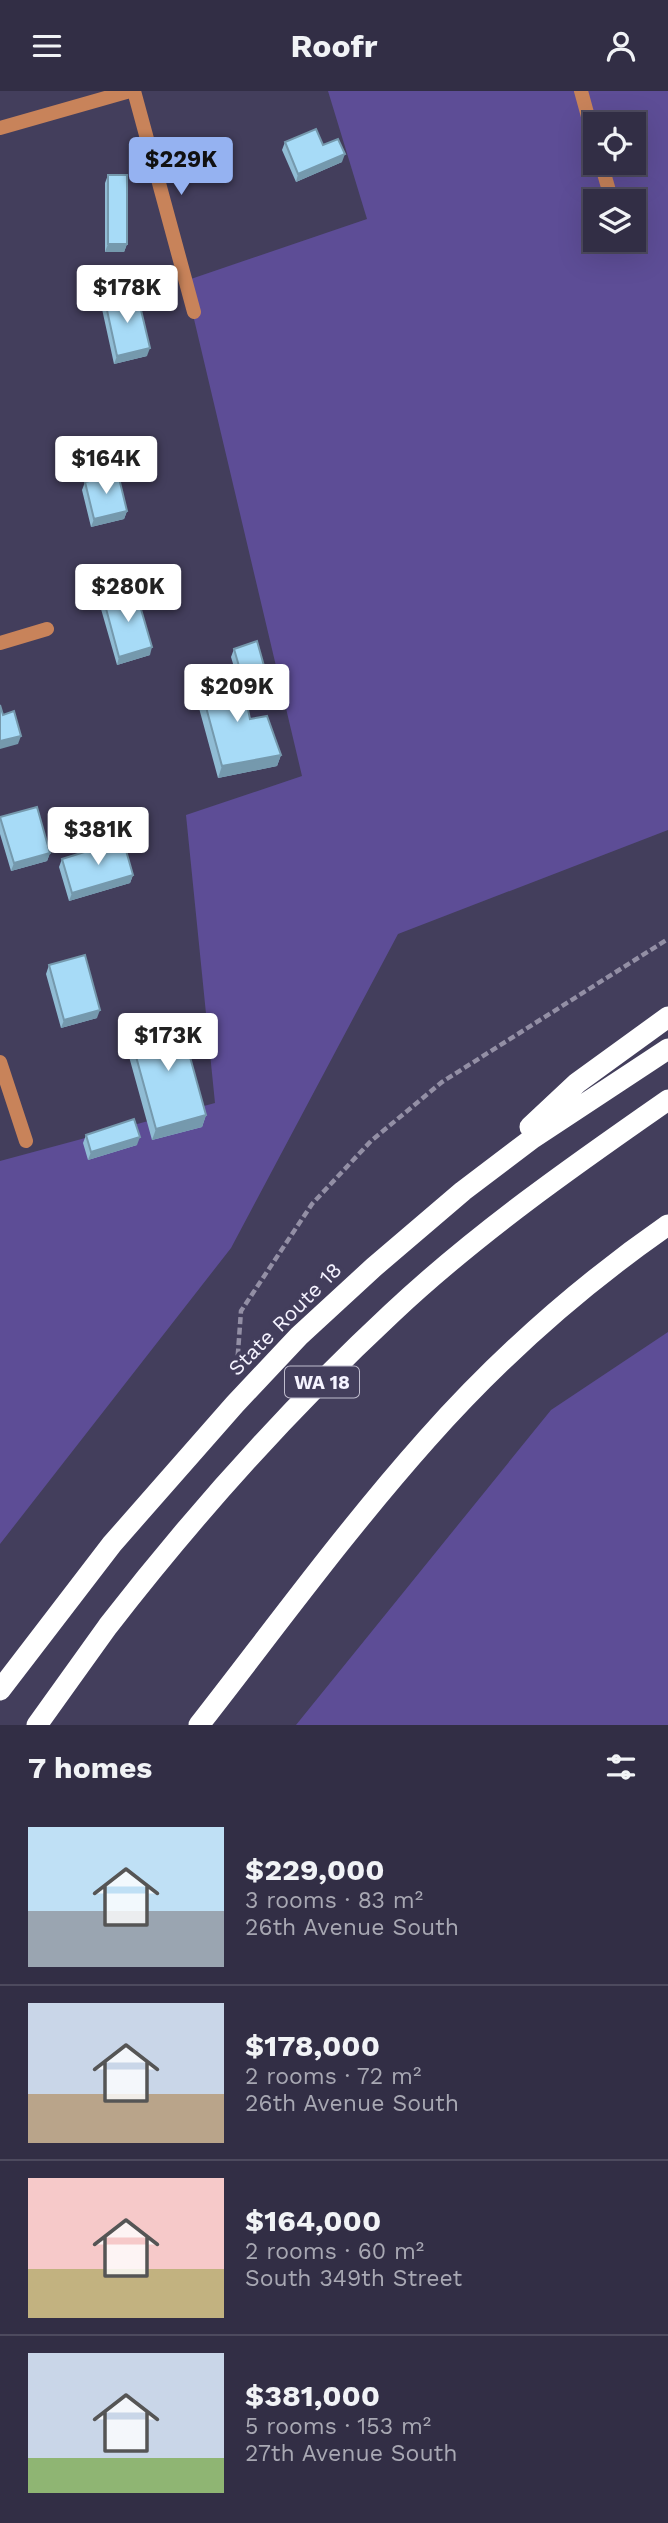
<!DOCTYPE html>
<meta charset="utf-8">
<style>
:root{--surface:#322e45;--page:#3a364c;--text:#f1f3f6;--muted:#a8a8b3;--line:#4d4a5e;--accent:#95b2f1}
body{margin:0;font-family:"Work Sans",sans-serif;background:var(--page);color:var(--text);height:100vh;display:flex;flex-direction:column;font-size:26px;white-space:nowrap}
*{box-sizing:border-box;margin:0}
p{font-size:23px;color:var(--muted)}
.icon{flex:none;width:38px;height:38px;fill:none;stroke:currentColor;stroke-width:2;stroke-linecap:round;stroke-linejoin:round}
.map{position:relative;height:1634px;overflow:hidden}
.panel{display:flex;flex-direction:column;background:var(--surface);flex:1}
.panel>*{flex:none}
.controls{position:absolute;left:583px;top:21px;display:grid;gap:14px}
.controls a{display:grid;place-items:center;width:63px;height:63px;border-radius:0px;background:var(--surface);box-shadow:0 7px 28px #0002,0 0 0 2px var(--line);font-size:35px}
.price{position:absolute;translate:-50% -60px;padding:0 16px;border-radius:7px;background:#fff;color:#222;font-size:23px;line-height:46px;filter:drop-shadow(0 2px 4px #0008)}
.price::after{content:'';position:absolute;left:50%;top:42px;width:21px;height:16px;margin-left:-10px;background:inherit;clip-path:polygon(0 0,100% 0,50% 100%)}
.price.active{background:var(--accent);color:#111}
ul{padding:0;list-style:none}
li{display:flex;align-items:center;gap:21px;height:175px;padding:0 28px}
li+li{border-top:2px solid var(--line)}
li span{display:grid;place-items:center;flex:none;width:196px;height:140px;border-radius:0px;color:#555}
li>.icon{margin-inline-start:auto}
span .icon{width:84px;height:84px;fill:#fffc;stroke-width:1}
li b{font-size:30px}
h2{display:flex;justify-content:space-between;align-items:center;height:84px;padding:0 28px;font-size:30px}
header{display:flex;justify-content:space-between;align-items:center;height:91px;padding:0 28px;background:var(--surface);font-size:32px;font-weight:700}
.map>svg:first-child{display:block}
.green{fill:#5d4d96;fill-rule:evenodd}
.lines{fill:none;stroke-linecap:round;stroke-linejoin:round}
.path{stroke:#938fa5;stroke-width:4.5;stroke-dasharray:7 3.5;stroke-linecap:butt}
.street{stroke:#c8835a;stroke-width:14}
.highway{stroke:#fff;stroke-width:21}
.wall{fill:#90bcd4}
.shaded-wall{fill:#7599ad}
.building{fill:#a7dbf7;stroke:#7599ad;stroke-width:2}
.labels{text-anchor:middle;stroke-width:7;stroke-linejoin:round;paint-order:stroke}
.shield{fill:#433e5c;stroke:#c0bdce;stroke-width:2}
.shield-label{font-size:19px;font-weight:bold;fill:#f5f3ff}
.street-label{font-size:21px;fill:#f5f3ff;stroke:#433e5c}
</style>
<header><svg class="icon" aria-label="menu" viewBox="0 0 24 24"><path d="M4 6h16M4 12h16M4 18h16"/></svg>Roofr<svg class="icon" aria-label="person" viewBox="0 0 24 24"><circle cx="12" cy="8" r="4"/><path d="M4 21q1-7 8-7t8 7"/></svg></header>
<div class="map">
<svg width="668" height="1634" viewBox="0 0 668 1634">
<rect width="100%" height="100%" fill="#433e5c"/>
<path class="green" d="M328,0H668V739L398,843L231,1157L0,1453V1070L215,1012L186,724L302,685L185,190L367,128ZM595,33H634V72H595ZM595,110H634V149H595Z
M668,1241V1634H296L551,1319Z"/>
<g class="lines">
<path class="path" d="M237,1275L241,1220L312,1113L371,1050L442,991L668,848"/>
<path class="street" d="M134,0L194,221
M581,0L595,51
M0,37L130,0
M601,72L612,110
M0,552L47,538
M0,971L26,1050"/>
<path class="highway" d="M530,1036L577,992L668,926
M0,1599L112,1453L235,1313L299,1245L374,1176L463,1100L533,1047L668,958
M37,1634C61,1601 84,1568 108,1535C194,1424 289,1318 392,1222C476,1143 573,1075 668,1009
M199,1634C274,1538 346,1439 427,1348C498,1268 580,1195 668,1134"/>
</g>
<path class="wall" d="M285,51L323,54L342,71L296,91L282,59Z
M108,84L127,153L124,161H105V92Z
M105,210L147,265L114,273L102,218Z
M85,391L127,420L124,428L91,436L82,399Z
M104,510L150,564L117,574L101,518Z
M234,558L263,590L244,596L250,628L281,664L277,675L218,687L196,606L200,594L237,586L231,566Z
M0,726L50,762L47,770L11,780L0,743Z
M62,768L133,784L130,792L69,810L59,776Z
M49,874L97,927L61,937L46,883Z
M129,940L206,1024L202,1036L152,1049L125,951Z
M86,1044L137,1054L88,1069L83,1052Z"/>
<path class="shaded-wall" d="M345,63L342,71L296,91L298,83Z
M108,153H127L124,161H105Z
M150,257L147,265L114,273L117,265Z
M127,420L124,428L91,436L94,428Z
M152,556L150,564L117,574L119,566Z
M266,582L263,590L240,597L243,589Z
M21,645L18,653L0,658V650Z
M281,664L277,675L218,687L222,675Z
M50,762L47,770L11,780L14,772Z
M133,784L130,792L69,810L72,802Z
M100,919L97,927L61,937L64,929Z
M206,1024L202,1036L152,1049L156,1038Z
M140,1046L137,1054L88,1069L91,1061Z"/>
<path class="building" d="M316,38L323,54L338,48L345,63L298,83L285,51Z
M108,84H127V153H108Z
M137,202L150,257L117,265L105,210Z
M118,383L127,420L94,428L85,391Z
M136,501L152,556L119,566L104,510Z
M257,550L266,582L243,589L234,558Z
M241,585L250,628L267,625L281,664L222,675L200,594Z
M0,614L3,624L14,620L21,645L0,650Z
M37,716L50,762L14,772L0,726Z
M123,749L133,784L72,802L62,768Z
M85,864L100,919L64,929L49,874Z
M179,926L206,1024L156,1038L129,940Z
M134,1028L140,1046L91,1061L86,1044Z"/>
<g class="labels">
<rect class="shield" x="285" y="1275.5" width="74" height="31" rx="5"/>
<g class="shield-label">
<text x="322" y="1298">WA 18</text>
</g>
<g class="street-label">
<text transform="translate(285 1228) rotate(-45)" y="7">State Route 18</text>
</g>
</g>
</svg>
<div class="controls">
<a><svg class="icon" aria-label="locate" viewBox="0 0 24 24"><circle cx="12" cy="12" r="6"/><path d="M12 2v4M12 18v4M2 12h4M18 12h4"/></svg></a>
<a><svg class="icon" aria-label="layers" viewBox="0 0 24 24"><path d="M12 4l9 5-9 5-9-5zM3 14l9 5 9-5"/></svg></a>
</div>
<b class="price active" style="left:181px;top:106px">$229K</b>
<b class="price" style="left:127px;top:234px">$178K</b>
<b class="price" style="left:106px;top:405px">$164K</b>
<b class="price" style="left:128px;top:533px">$280K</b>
<b class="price" style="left:237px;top:633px">$209K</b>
<b class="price" style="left:98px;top:776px">$381K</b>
<b class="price" style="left:168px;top:982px">$173K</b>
</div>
<section class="panel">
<h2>7 homes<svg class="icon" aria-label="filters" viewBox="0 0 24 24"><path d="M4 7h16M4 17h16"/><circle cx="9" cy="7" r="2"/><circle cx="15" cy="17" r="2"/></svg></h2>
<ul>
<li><span style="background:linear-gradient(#bfe0f5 60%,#9aa5b1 0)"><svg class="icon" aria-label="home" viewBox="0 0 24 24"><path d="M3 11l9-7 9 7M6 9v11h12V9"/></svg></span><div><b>$229,000</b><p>3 rooms · 83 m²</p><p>26th Avenue South</p></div></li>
<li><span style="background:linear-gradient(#c9d6e8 65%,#b9a48a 0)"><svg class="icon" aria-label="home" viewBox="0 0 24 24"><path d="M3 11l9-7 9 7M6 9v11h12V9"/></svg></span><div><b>$178,000</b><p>2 rooms · 72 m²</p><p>26th Avenue South</p></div></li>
<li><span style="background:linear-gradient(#f6c9c9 65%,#c2b280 0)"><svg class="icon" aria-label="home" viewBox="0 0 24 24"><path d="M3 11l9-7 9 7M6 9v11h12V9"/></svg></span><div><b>$164,000</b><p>2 rooms · 60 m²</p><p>South 349th Street</p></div></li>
<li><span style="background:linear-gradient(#c9d6e8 75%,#8fb573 0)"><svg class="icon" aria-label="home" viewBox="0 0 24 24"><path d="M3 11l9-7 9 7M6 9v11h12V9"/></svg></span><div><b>$381,000</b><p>5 rooms · 153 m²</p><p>27th Avenue South</p></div></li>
</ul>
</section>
